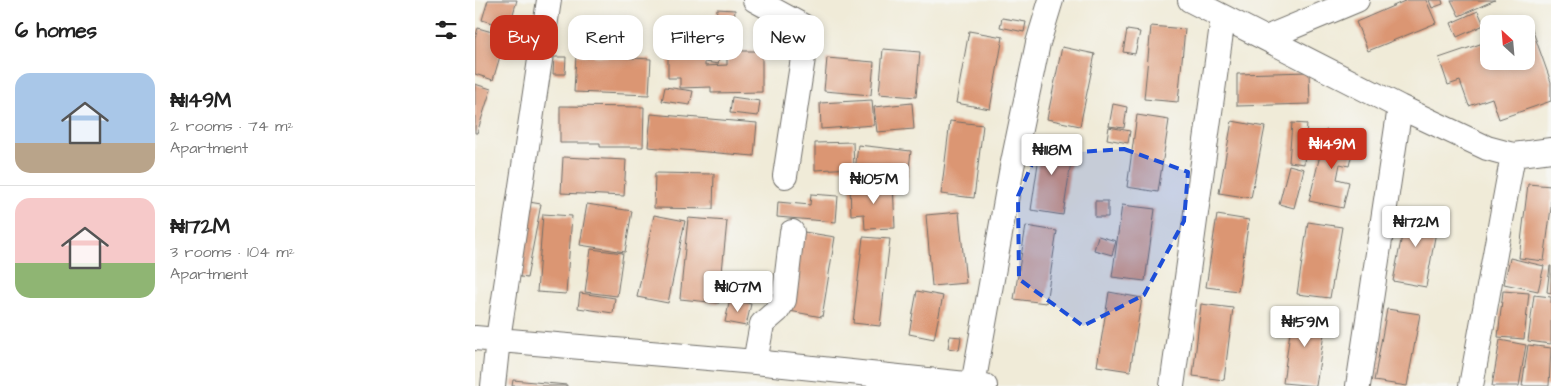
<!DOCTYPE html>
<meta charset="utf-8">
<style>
:root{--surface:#fff;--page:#f6f6f6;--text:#222;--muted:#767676;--line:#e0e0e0;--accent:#c8321e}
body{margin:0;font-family:"Architects Daughter",sans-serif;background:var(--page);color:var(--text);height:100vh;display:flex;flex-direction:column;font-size:19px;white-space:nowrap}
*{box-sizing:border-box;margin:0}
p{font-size:16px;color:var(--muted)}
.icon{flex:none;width:28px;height:28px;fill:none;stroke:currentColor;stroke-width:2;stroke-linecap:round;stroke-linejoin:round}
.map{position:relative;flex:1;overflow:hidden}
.sheet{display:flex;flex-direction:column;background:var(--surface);width:475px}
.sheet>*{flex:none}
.hud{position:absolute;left:15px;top:15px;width:475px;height:45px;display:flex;gap:10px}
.needle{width:32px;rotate:334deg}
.controls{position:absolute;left:1005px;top:15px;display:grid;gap:10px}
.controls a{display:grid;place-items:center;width:55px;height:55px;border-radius:10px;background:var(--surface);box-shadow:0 2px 8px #0003;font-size:25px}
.price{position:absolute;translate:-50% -42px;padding:0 11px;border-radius:5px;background:#fff;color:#222;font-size:16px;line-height:32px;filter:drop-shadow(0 1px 2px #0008)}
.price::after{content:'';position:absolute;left:50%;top:30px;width:15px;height:11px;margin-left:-8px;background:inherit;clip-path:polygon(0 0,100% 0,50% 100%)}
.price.selected{background:var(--accent);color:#fff}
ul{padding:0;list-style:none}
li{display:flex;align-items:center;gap:15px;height:125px;padding:0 15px}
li+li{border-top:1px solid var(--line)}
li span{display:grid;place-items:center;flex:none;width:140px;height:100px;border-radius:15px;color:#555}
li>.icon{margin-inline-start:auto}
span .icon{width:60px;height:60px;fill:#fffc;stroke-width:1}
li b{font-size:21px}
h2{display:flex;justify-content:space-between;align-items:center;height:60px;padding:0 15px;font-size:21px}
.tag{padding:0 18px;border-radius:15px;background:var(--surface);box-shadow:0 2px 8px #0003;font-size:18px;line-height:45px}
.tag.selected{background:var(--accent);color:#fff}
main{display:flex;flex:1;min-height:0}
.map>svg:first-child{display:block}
.building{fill:#db9673}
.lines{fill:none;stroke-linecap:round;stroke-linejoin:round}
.minor-casing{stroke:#706e68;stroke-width:26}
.minor{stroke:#fff;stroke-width:24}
.marked{fill:#1d4ed8;fill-opacity:0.2;stroke:#1d4ed8;stroke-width:4;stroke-dasharray:10 6;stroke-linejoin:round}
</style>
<main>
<section class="sheet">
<h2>6 homes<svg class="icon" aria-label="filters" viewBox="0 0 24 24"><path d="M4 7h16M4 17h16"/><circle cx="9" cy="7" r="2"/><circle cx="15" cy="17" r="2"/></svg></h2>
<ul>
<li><span style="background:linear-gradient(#a9c7e8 70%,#b9a48a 0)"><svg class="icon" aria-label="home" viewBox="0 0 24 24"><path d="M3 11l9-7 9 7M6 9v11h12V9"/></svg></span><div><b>₦149M</b><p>2 rooms · 74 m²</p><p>Apartment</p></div></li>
<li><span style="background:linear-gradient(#f6c9c9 65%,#8fb573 0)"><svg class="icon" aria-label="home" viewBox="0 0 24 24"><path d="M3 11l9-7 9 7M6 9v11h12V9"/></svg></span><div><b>₦172M</b><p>3 rooms · 104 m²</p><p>Apartment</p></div></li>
</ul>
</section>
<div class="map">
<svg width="1076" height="386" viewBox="0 0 1076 386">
<rect width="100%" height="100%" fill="#f6f6f2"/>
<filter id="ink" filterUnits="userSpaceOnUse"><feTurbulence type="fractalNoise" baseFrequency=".02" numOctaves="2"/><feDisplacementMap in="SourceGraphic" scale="10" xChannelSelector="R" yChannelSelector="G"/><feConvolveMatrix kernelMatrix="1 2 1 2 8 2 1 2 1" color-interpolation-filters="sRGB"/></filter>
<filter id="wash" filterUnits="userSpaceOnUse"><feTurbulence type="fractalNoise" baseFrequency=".0096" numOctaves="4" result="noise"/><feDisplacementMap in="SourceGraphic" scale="20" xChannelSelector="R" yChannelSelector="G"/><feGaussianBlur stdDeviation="1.12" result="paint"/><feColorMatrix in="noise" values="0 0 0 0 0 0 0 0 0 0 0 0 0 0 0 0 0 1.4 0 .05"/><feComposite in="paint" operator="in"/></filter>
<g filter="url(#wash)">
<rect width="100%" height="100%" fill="#f0ebd8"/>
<g id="blocks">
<path class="building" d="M13,0H42L34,28L7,20Z
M932,0H951L961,23L893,51L881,22Z
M954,0H967L968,4L957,8Z
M976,0H1020L984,16Z
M242,9L260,10L259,21L241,20Z
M1003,11L1009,25L982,37L976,23Z
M527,18L551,22L549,32L525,27Z
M676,26L710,29L703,102L669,99Z
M1056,26L1076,82V101L1024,119L1017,98L994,106L985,81L973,85L964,58L1014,41V61H1051V27Z
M3,28L31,36L18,80L0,74V38Z
M652,30L665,32L660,54L648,52Z
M494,31L528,37L515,109L481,103Z
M193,42H230V66L252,65V51H287V92L236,93V87L205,88V78H193Z
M587,47L620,54L605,126L572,119Z
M233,48L246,50L243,64L231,62Z
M408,49L445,52L441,97L404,94Z
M101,55L176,59L174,95L99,92Z
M79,57H91L90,74H78Z
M352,58L399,62L396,95L349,91Z
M834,72L835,104L762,106V74Z
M0,84L16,89L2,133H0Z
M190,87L218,91L215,105L187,101Z
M257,97L285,101L283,116L255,113Z
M397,100L399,125L346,129L345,103Z
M437,103L439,129L402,132L399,107Z
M638,104L652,107L649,128L634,126Z
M85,106L169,107L168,147H125V143H85Z
M176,114L282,123L279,156L173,147Z
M662,115L694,120L683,192L652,187Z
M475,121L508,125L499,198L466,194Z
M757,121L790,127L776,198L744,193Z
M817,123L832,124L829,164L814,162Z
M634,127L655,131L653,143L632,139Z
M851,130L881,137L874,166L865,164L862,179L874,182L868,208L834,201Z
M567,137L599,142L588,215L556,210Z
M378,142L379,168L340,170V143Z
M383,145L436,151L433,177L380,171Z
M88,157L151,160L149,196L86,193Z
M814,165L829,169L819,208L804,204Z
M180,173L239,174L238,209L179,208Z
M418,183L420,228L390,229L389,214L376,215L375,185Z
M1053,184L1076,186V208L1069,261L1044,258Z
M336,194L363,196L361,222L302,217L303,202L335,205Z
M620,201H633V217H620Z
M54,202L66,204L52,278L40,276Z
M112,204L157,211L150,252L105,245Z
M647,205L680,209L670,281L637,277Z
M932,210L964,215L951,287L918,281Z
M484,212L491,283L457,286L451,215Z
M68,214L97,216L91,294L62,292Z
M179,215L210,221L193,303L162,297Z
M742,215L774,220L763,291L731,287Z
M213,218L252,221L244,303L205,299Z
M833,222L867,227L855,298L822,294Z
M551,226L582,231L571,303L539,299Z
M323,231L360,237L347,317L309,310Z
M623,236L641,241L637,255L619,250Z
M388,237L415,239L405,326L378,323Z
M116,249L148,253L142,296L110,292Z
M1035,258L1069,266L1063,291L1029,284Z
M1075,266H1076V293L1072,292Z
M442,291L468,296L459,339L434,334Z
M1028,291L1054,293L1049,339L1023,337Z
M634,292L667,298L655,371L622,366Z
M105,293L140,298L138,313L103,308Z
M1059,295L1076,297V344L1053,341Z
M255,299L276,304L271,326L250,322Z
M726,304L758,308L749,380L718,376Z
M912,309L945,314L932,386L899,381Z
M818,310L852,314L841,386L808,383Z
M475,336L486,337L484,350L473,348Z
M1025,340L1051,345L1044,386H1017Z
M1053,345L1076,348L1074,386H1047Z
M38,380L92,385V386H37Z"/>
</g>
</g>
<g filter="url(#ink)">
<use href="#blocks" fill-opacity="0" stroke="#706e68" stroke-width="1"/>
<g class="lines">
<defs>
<path id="minor" d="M280,0L328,26L330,45L310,176
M715,0L925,107L1012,148L1038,155L1076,150
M791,38L882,0
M0,338L280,362L510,386
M280,362L287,324L302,311L309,300L317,232
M498,385L537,167L563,43L576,0
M18,386L23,339L74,0
M697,386L748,18
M883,386L925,107
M996,386L1038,155"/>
</defs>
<use href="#minor" class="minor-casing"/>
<use href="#minor" class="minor"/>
</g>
</g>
<path class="marked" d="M649,149L713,172L709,221L669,295L608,326L544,279L543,196L561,155Z"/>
</svg>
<div class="controls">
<a><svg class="needle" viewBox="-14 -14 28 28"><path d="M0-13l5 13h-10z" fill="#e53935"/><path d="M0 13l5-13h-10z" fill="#767676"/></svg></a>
</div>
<b class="price selected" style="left:857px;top:170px">₦149M</b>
<b class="price" style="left:577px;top:176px">₦118M</b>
<b class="price" style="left:399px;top:205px">₦105M</b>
<b class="price" style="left:941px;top:248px">₦172M</b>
<b class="price" style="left:263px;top:313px">₦107M</b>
<b class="price" style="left:830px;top:348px">₦159M</b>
<div class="hud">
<a class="tag selected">Buy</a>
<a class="tag">Rent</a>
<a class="tag">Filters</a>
<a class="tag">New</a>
</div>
</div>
</main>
